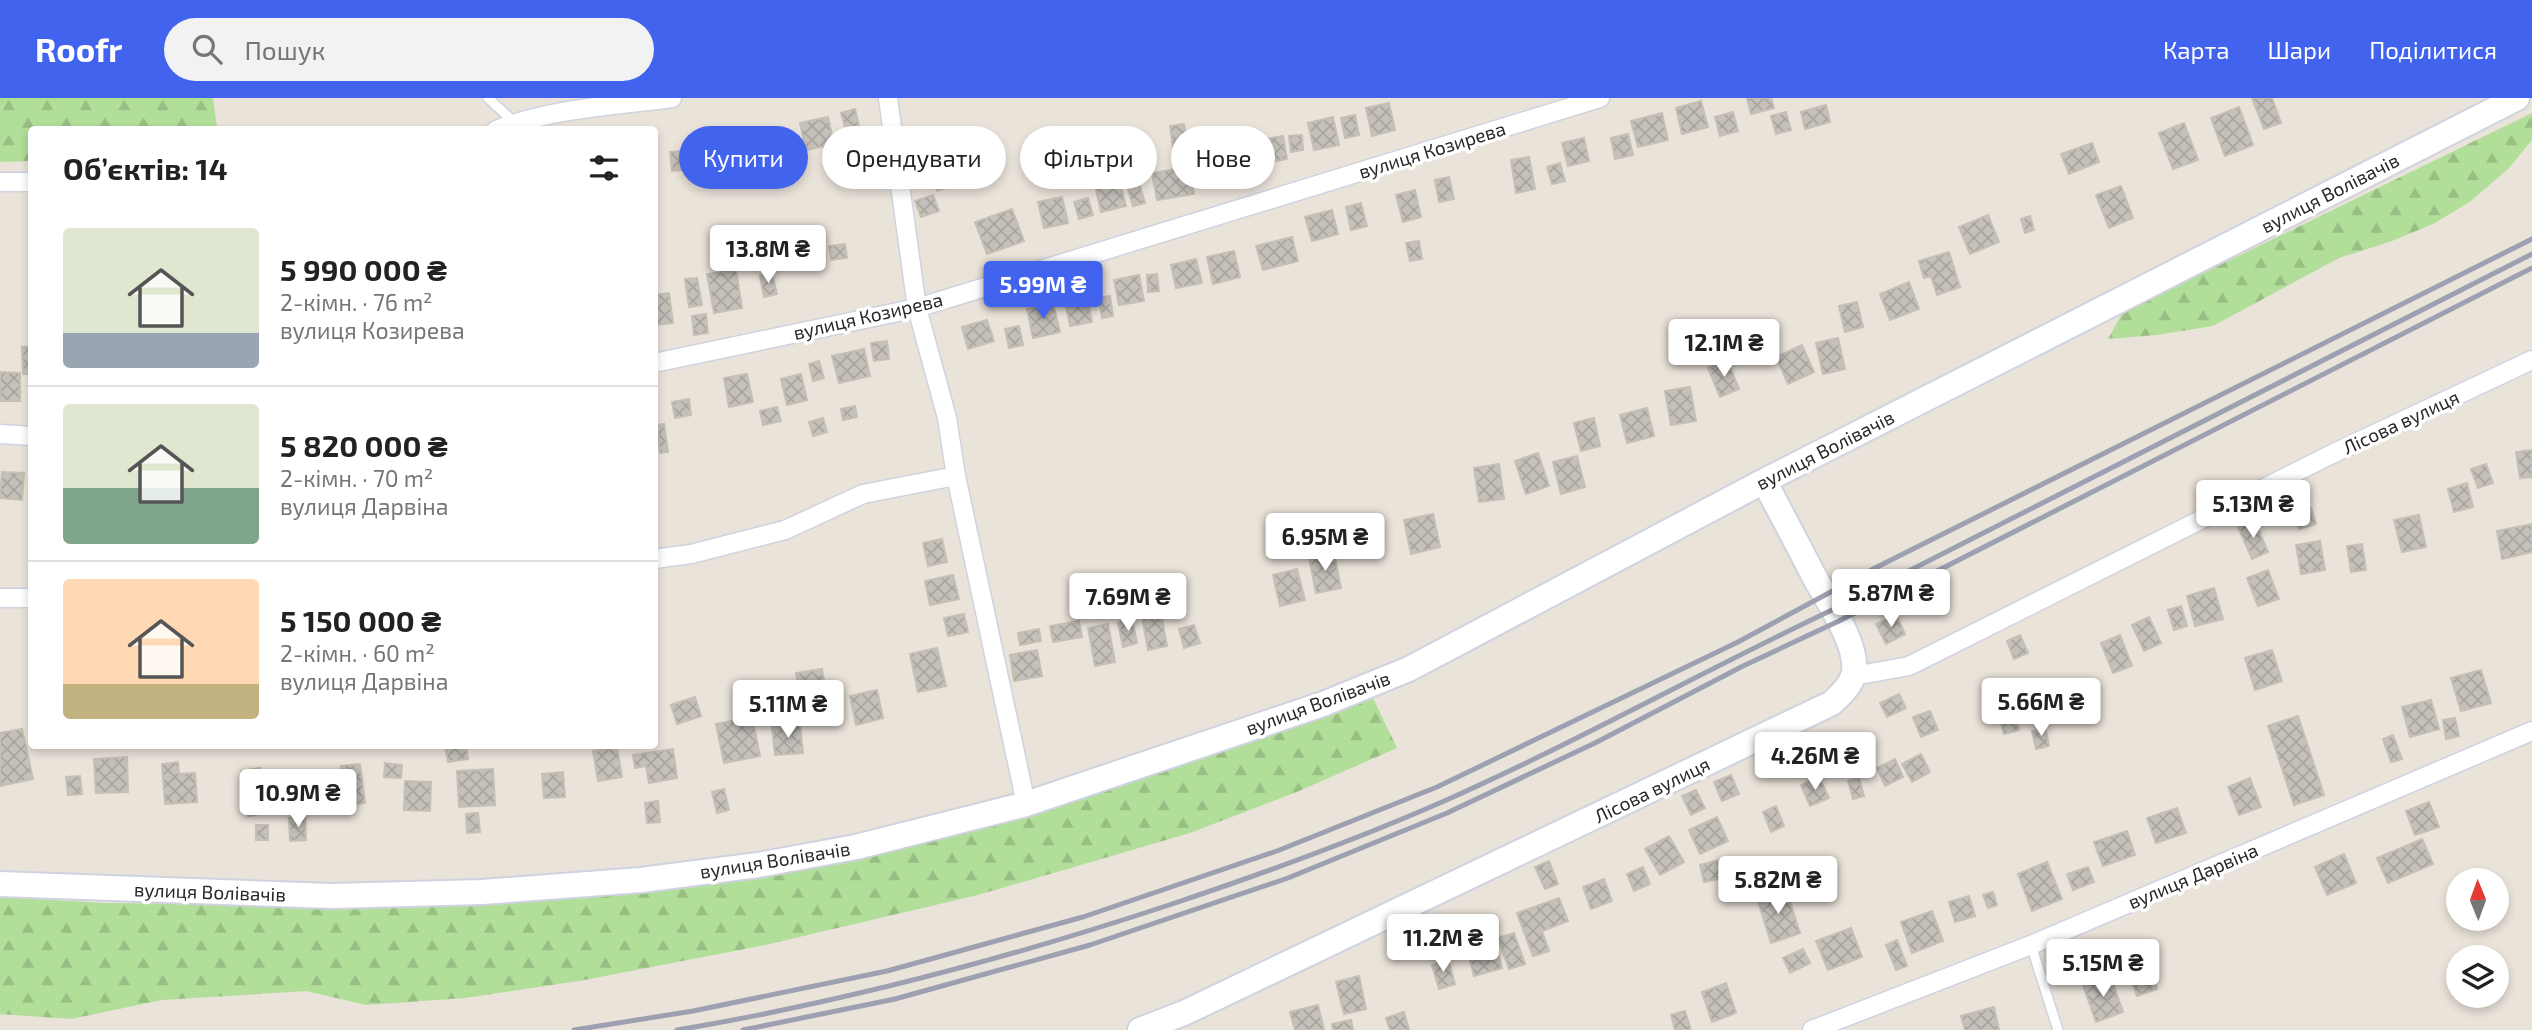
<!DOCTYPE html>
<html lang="uk">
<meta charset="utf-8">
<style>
:root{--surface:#fff;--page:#f2f2f2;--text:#222;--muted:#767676;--line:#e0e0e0;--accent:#4263ee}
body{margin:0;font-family:"Exo 2",sans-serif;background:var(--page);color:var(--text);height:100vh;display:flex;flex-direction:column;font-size:26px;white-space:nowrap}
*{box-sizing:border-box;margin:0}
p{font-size:23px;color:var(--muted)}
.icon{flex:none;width:38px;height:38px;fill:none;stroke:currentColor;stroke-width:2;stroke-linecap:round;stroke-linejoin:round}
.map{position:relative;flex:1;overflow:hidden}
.panel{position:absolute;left:28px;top:28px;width:630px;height:623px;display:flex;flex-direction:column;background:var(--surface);border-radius:7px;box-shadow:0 4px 10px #0003}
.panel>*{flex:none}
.hud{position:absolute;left:679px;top:28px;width:665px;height:63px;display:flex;gap:14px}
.needle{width:46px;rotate:359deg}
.tools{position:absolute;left:2446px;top:770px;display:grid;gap:14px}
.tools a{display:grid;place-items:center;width:63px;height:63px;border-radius:50%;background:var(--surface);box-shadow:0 4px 10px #0003;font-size:35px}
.price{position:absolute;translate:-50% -60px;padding:0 16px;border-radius:7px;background:#fff;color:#222;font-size:23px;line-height:46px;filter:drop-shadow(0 2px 4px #0008)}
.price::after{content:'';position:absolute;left:50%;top:42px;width:21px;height:16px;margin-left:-10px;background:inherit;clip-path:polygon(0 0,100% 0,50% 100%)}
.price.on{background:var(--accent);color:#fff}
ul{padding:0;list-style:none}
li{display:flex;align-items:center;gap:21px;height:175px;padding:0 35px}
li+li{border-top:2px solid var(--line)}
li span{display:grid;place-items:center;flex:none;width:196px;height:140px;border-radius:7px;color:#555}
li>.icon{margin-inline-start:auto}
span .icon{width:84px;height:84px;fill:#fffc;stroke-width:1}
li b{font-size:30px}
h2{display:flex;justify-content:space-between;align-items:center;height:84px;padding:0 35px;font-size:30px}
.tag{padding:0 24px;border-radius:32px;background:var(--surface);box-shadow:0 4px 10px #0003;font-size:24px;line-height:63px}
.tag.on{background:var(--accent);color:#fff}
header{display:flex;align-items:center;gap:42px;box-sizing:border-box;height:98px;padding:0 35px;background:var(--accent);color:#fff}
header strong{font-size:33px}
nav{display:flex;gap:38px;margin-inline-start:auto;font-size:24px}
.search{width:490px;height:63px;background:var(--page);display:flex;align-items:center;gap:18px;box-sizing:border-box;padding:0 24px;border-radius:38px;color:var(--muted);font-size:26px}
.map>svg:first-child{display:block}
.forest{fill:url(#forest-firs)}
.building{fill:url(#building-cross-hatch);stroke:#c5bfb4;stroke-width:2}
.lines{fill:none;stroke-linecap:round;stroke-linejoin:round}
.lane-casing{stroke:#cfd3e0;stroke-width:12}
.street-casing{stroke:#cfd3e0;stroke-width:21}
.secondary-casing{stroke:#cfd3e0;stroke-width:28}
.lane{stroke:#fff;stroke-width:9}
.street{stroke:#fff;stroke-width:18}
.secondary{stroke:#fff;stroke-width:24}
.rail{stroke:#9da0b1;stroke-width:5}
.labels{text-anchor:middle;stroke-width:7;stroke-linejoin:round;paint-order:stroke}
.street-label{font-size:19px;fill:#282828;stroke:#fff}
</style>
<header>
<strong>Roofr</strong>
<div class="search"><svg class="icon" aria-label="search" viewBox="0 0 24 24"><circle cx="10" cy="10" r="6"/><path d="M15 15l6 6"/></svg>Пошук</div>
<nav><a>Карта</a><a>Шари</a><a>Поділитися</a></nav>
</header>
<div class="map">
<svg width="2532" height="932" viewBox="0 0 2532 932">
<defs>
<pattern id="forest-firs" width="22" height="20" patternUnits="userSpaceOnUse" patternTransform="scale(1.75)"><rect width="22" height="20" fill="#b1de99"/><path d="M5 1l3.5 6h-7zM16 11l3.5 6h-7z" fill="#98be84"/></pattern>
<pattern id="building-cross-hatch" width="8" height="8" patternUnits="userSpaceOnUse" patternTransform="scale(1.75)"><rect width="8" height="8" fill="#c5c0ba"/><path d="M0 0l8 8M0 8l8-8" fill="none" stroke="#a9a5a0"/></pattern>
</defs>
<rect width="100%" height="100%" fill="#eae3da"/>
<path class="forest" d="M0,0H213L217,31L32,32L31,63L0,64Z
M2532,15V42L2508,71L2471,103L2435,125L2392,143L2339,160L2213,228L2156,237L2108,241L2123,214Z
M1370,594L1397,650L1299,693L1190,735L978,797L765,847L579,883L465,900L366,907L306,893L162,902L71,921L0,916V799L104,805L305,807L822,762Z"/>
<path class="building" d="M1747,0H1771L1774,10L1751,16Z
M2252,0H2272L2281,25L2264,31Z
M1701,3L1708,29L1682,36L1676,10Z
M1389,5L1395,32L1372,38L1366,10Z
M1826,7L1830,24L1805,31L1801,14Z
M2239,9L2253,47L2225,58L2211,20Z
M855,11L859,28L846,32L841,15Z
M1733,14L1738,33L1720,38L1715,19Z
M1786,14L1791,32L1776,36L1771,18Z
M1662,15L1668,42L1638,49L1631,23Z
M1355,17L1359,37L1345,40L1341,20Z
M828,19L834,46L806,52L800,25Z
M1333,19L1339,47L1314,52L1308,25Z
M2184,25L2198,62L2173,71L2159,35Z
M1184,26L1189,54L1174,57L1170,28Z
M1224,36L1225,49L1203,51L1202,38Z
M1628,36L1633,57L1615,61L1611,40Z
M1302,37L1303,52L1291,54L1289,38Z
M1283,38L1287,61L1259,66L1255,43Z
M1584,40L1589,63L1568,68L1562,45Z
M722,42L726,62L706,66L702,46Z
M2092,45L2099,64L2069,76L2061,56Z
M682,53L684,72L672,73L670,54Z
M952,54L963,84L937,93L927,62Z
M1226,54L1231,81L1207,85L1202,58Z
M1529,59L1535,91L1516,95L1511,62Z
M1560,65L1565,83L1552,86L1547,69Z
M1189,69L1194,96L1157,102L1152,75Z
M1118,77L1126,108L1101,114L1094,83Z
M1449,79L1454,101L1439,104L1435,82Z
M1140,88L1145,105L1133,108L1128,91Z
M2121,88L2133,120L2109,130L2096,97Z
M1415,92L1421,119L1403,124L1396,97Z
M933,97L939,113L921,119L915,103Z
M1062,99L1068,125L1044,130L1038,104Z
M1088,100L1093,117L1079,121L1074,104Z
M1361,105L1367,128L1351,132L1346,109Z
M1012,111L1024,143L987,156L975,124Z
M1332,112L1338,136L1312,143L1305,119Z
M1988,117L1999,144L1970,156L1959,129Z
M2030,118L2034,132L2025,135L2021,121Z
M1292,139L1298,163L1263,172L1256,148Z
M1419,143L1422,161L1410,163L1406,145Z
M845,146L847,160L831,162L829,148Z
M1234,153L1240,179L1213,186L1207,159Z
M1949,154L1960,189L1937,197L1931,178L1924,180L1919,163Z
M1196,161L1202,185L1176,190L1171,167Z
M736,172L742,210L714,215L707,176Z
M772,176L777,196L764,199L760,178Z
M1157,176L1159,193L1148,194L1147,177Z
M1139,177L1144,203L1119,207L1114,182Z
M697,180L702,207L689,209L685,181Z
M1909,184L1919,211L1890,222L1880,196Z
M669,195L673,225L654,227V197Z
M1110,198L1113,218L1102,220L1099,200Z
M1087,199L1092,224L1070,228L1065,203Z
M1857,204L1863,229L1845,234L1839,208Z
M1053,205L1060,234L1033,240L1027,211Z
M706,216L708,235L694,237L692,218Z
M987,222L994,243L968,251L962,229Z
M1019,228L1023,247L1009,250L1005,231Z
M1838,240L1845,271L1823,276L1816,245Z
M887,243L889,261L874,263L871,245Z
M1802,247L1814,274L1788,286L1776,259Z
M32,248V276H23L22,249Z
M864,251L870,278L839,285L832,258Z
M1727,262L1739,291L1720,299L1708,270Z
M819,263L824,280L813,283L809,266Z
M0,274L20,275V303H0Z
M747,276L753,304L729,309L724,280Z
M801,276L807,302L787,307L781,281Z
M1690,289L1696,323L1671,327L1665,293Z
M689,301L691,317L675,320L672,304Z
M855,308L857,319L843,322L841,311Z
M777,309L781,323L763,327L760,313Z
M1647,310L1654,338L1627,345L1620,317Z
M823,320L827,334L813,338L809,324Z
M1594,320L1600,348L1581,353L1574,325Z
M664,326L668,354L660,355L657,327Z
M2532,352V379L2520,380L2516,354Z
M1538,355L1549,388L1526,396L1515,363Z
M1577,358L1585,389L1561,396L1553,364Z
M1499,366L1504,401L1479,404L1474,370Z
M2486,366L2493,385L2478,390L2471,371Z
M2,374L24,375L22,402L0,400Z
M2467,385L2473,409L2454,414L2448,391Z
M2311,410L2316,426L2299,431L2294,416Z
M1433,416L1440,449L1411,456L1404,422Z
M2419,417L2426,449L2402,454L2394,422Z
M2254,422L2268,454L2252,461L2238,429Z
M2532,426V454L2502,461L2497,433Z
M942,441L947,464L928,468L923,445Z
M2320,443L2325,472L2301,476L2296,447Z
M2362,446L2366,472L2351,474L2347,448Z
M1334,455L1341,490L1316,495L1309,459Z
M1297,471L1305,502L1280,508L1273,477Z
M2268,472L2279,501L2258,508L2247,480Z
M953,477L959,501L930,507L925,483Z
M2214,490L2223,521L2195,528L2187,498Z
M2181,508L2187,528L2174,532L2168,512Z
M1161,515L1167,548L1148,552L1142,519Z
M964,516L968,534L948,538L944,520Z
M1896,517L1905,536L1886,546L1876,526Z
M2149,519L2161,545L2144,553L2132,527Z
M1132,521L1137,545L1123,549L1118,525Z
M1079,523L1082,539L1053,544L1050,528Z
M1108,526L1115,564L1095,568L1088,530Z
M1194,527L1200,545L1184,550L1179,531Z
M1039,531L1041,543L1020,547L1018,535Z
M2020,537L2028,555L2014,561L2007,543Z
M2120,537L2132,568L2113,575L2101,545Z
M937,550L946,588L918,594L910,556Z
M1037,552L1042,578L1014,583L1010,557Z
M2272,552L2282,583L2255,592L2245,560Z
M822,571L827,600L801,605L796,575Z
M2481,572L2491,605L2461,613L2451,580Z
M877,592L883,620L856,627L850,598Z
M2069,592L2075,618L2037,627L2031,601Z
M1899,596L1906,610L1887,619L1880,605Z
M695,599L701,618L677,626L671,607Z
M2431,602L2439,631L2410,639L2402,609Z
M2012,606L2019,632L2004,636L1997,609Z
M1930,613L1938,632L1921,639L1913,619Z
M2298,618L2324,697L2294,707L2268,628Z
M752,619L760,658L724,665L716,626Z
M2455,620L2459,638L2446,641L2443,622Z
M800,626L803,655L775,657L772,629Z
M2045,629L2049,648L2036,651L2032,633Z
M22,631L33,681L0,688V635Z
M2393,637L2402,661L2391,664L2383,641Z
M445,648H466L468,661L448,664Z
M617,649L622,679L598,683L593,653Z
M673,651L677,680L649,685L646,668L635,670L633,657Z
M1921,656L1930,674L1912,684L1902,666Z
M127,659L128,694L96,695L94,661Z
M1895,661L1903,679L1885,688L1877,670Z
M178,664L179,676L195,675L197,704L165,706L162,666Z
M385,665L402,667L401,680L384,679Z
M360,666L365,705L346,708L341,668Z
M260,670L266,715L248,718L241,673Z
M493,671L495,707L459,709L457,673Z
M563,674L565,699L544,700L542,676Z
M290,676L294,709L274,712L269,678Z
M1731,677L1739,696L1722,703L1714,684Z
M80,678L82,696L68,697L66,679Z
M1819,679L1829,700L1810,708L1801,687Z
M1859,680L1864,698L1853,701L1848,683Z
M2250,680L2261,709L2239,717L2228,689Z
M405,683L431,684L430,713L404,712Z
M724,691L729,712L717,715L712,694Z
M1696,692L1705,710L1691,717L1682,698Z
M658,703L660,724L647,725L645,705Z
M2429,704L2439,729L2415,737L2406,713Z
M1776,708L1784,728L1771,734L1763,714Z
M2177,710L2186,735L2156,745L2147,720Z
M478,715L480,734L467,735L466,716Z
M305,719L306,742L290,743L289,720Z
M1717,719L1728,743L1700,756L1689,732Z
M256,727H268V742H256Z
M2127,733L2135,757L2103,768L2094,744Z
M1669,738L1684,764L1660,777L1645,751Z
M2422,741L2433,766L2388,785L2377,760Z
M2344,756L2356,785L2327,797L2315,769Z
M1719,762L1723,780L1704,784L1700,767Z
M1549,763L1558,786L1545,791L1535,769Z
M2047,764L2062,801L2032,813L2018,776Z
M1643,769L1650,786L1634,793L1627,776Z
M2088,769L2094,784L2073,792L2067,776Z
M1604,781L1612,803L1591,811L1583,789Z
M1786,791L1800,835L1771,845L1757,800Z
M1993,794L1997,807L1988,810L1983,797Z
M1969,798L1975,818L1955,824L1949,804Z
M1559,800L1568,823L1542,833L1549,853L1533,858L1517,815Z
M1932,813L1943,843L1912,855L1901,824Z
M1851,830L1862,859L1828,872L1816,843Z
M1514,835L1525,866L1509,871L1498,840Z
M1897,842L1907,868L1896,872L1886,847Z
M1494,843L1502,870L1474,878L1467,850Z
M1803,851L1810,865L1790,875L1783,860Z
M2146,860L2157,891L2137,898L2126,867Z
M1448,862L1455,886L1439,891L1432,867Z
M2110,877L2123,914L2096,924L2083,887Z
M1359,878L1366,911L1344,916L1336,884Z
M1726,885L1736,915L1712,924L1702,894Z
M1318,907L1324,932H1295L1290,914Z
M1994,909L1999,932H1965L1961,918Z
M1685,913L1691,932H1675L1671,917Z
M1404,914L1409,932H1390L1386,920Z
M1351,922L1353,932H1333L1332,926Z"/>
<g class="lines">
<defs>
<path id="lane" d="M488,0L514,24
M2031,847L2058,932"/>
<path id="street" d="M888,0L917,210L947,320L956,378L1026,706
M496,32C551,10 613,8 672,0
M0,84H32
M654,265L917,210L1600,0
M0,336L32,338
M654,461L691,456L785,432L863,396L956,378
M0,500H32
M1854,578L1909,568L2330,357L2532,262
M1812,932L2031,847L2532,633"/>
<path id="secondary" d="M0,786L332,798L482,794L641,782L758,767L856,749L1026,706L1323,606L1409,571L1764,383L2517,0
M1140,932L1184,915L1832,605C1841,596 1852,587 1854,574C1858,546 1828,504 1815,480C1798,447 1781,415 1764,383"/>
</defs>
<use href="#lane" class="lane-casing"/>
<use href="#street" class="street-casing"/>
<use href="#secondary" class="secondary-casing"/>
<use href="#lane" class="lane"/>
<use href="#street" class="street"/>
<use href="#secondary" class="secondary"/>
<path class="rail" d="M574,932L693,913L887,873L1083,819L1277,753L1437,689L1738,544L1877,469L2532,141
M677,932C844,904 1009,860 1169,807C1262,776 1353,743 1442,704C1575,645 1701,574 1832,512L2532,156
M743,932L895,901L1090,847L1288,780L1447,715L1595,645L1743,568L1839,523L2532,170"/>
</g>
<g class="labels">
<g class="street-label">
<text transform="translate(1432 52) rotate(-17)" y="7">вулиця Козирева</text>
<text transform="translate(2330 95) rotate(-27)" y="7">вулиця Волівачів</text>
<text transform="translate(868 218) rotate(-13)" y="7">вулиця Козирева</text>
<text transform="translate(2401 324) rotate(-25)" y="7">Лісова вулиця</text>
<text transform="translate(1825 352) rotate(-27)" y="7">вулиця Волівачів</text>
<text transform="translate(1318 605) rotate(-20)" y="7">вулиця Волівачів</text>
<text transform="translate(1652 692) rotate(-26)" y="7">Лісова вулиця</text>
<text transform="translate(775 762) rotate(-9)" y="7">вулиця Волівачів</text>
<text transform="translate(2193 778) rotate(-23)" y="7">вулиця Дарвіна</text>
<text transform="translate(210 794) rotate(2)" y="7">вулиця Волівачів</text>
</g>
</g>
</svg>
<div class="tools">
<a><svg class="needle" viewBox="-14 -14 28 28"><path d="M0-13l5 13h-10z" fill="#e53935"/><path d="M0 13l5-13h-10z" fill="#767676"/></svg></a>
<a><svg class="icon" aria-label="layers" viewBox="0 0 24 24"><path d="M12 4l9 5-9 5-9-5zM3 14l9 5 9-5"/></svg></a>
</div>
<b class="price" style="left:768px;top:187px">13.8M ₴</b>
<b class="price on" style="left:1043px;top:223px">5.99M ₴</b>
<b class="price" style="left:1724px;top:281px">12.1M ₴</b>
<b class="price" style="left:2253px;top:442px">5.13M ₴</b>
<b class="price" style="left:1325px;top:475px">6.95M ₴</b>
<b class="price" style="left:1891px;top:531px">5.87M ₴</b>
<b class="price" style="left:1128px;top:535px">7.69M ₴</b>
<b class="price" style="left:2041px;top:640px">5.66M ₴</b>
<b class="price" style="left:788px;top:642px">5.11M ₴</b>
<b class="price" style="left:1815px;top:694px">4.26M ₴</b>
<b class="price" style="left:298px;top:731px">10.9M ₴</b>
<b class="price" style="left:1778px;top:818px">5.82M ₴</b>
<b class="price" style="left:1443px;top:876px">11.2M ₴</b>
<b class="price" style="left:2103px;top:901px">5.15M ₴</b>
<div class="hud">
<a class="tag on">Купити</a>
<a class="tag">Орендувати</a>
<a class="tag">Фільтри</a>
<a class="tag">Нове</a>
</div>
<section class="panel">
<h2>Об’єктів: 14<svg class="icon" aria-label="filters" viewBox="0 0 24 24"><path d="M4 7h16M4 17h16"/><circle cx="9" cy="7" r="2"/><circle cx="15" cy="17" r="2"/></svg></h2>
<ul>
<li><span style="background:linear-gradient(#dfe7d0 75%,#9aa5b1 0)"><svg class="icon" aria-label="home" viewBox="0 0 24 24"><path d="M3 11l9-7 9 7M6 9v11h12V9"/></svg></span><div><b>5 990 000 ₴</b><p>2-кімн. · 76 m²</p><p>вулиця Козирева</p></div></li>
<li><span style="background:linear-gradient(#dfe7d0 60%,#7fa58c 0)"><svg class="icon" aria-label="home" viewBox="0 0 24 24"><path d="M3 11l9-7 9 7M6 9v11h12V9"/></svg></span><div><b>5 820 000 ₴</b><p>2-кімн. · 70 m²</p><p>вулиця Дарвіна</p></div></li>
<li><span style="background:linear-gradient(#ffd9b3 75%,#c2b280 0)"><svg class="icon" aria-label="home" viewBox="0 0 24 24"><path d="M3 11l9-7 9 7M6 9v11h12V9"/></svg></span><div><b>5 150 000 ₴</b><p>2-кімн. · 60 m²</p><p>вулиця Дарвіна</p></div></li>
</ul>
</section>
</div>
